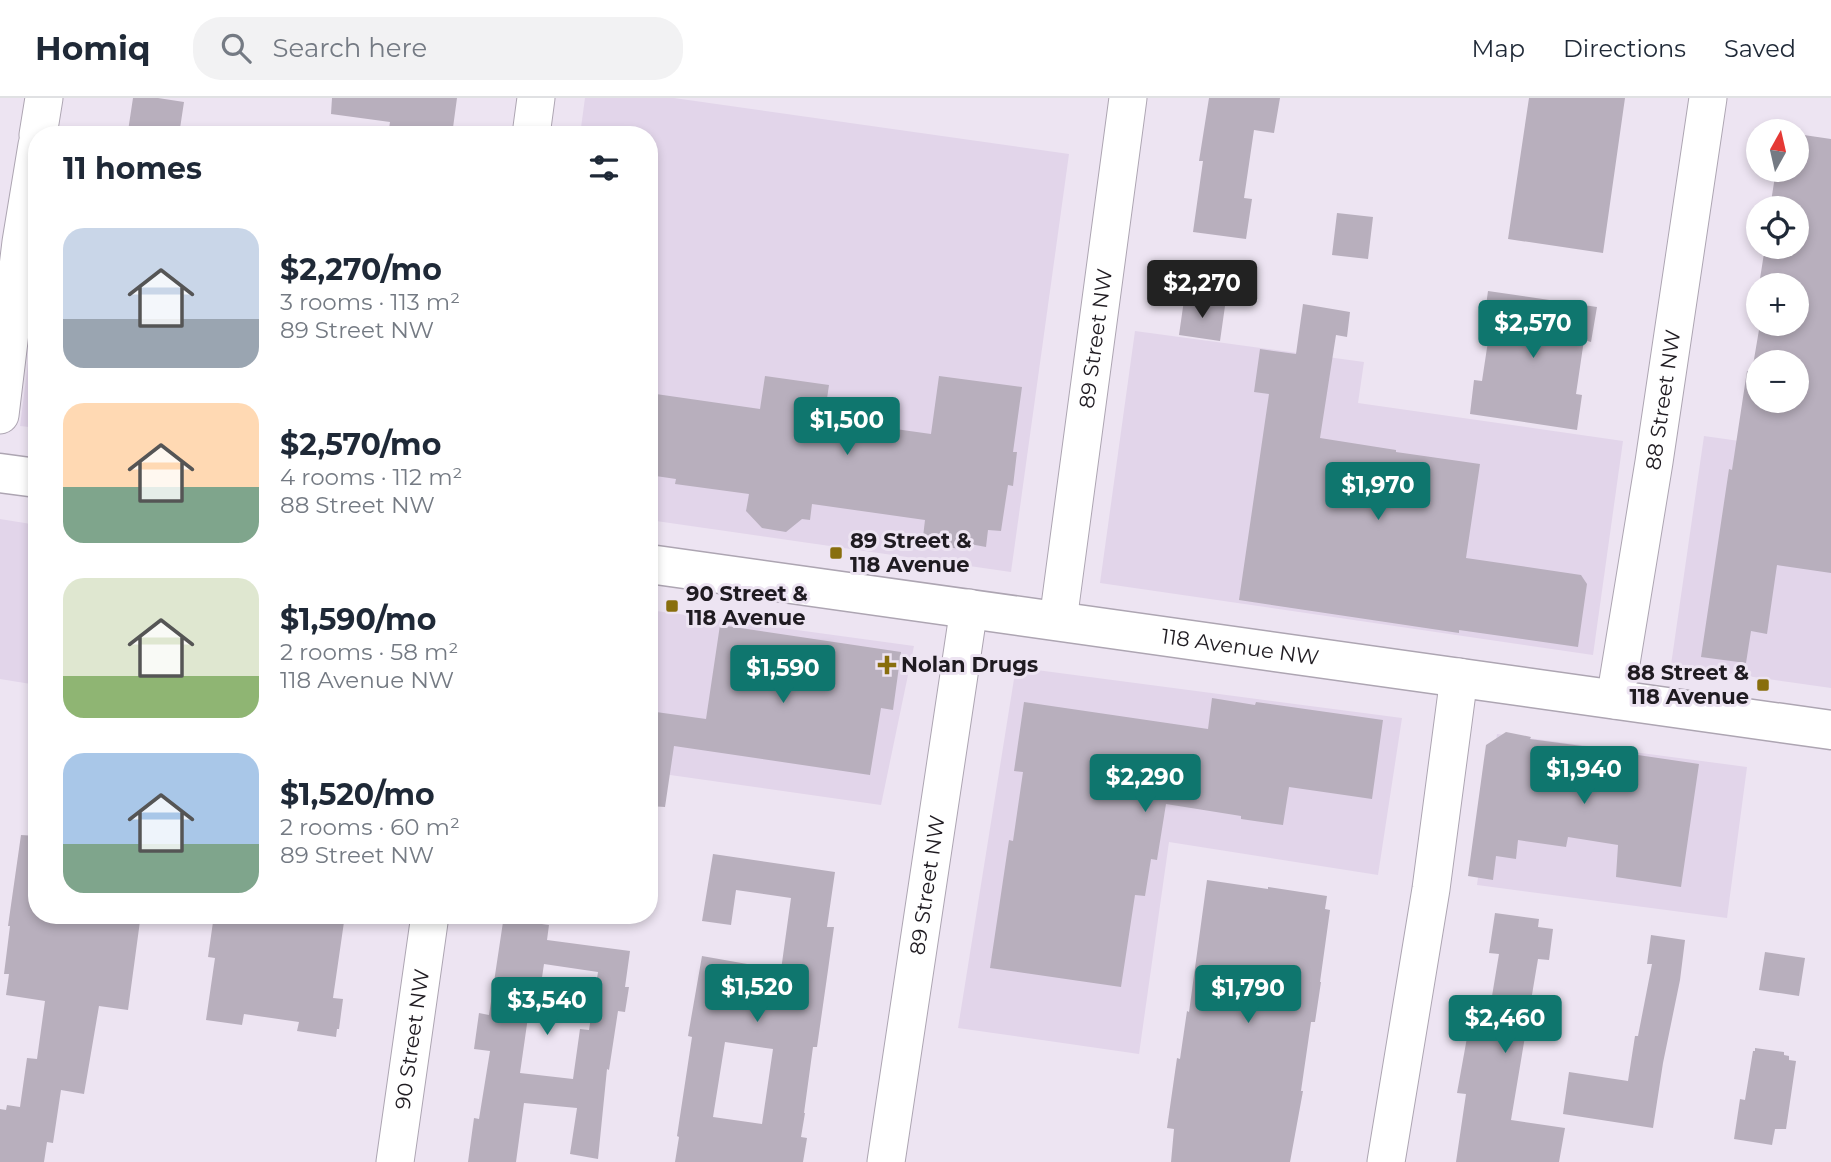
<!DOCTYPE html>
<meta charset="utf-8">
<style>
:root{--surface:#fff;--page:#f2f2f3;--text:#1f2937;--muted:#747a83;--line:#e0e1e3;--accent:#0f766e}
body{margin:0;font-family:Montserrat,sans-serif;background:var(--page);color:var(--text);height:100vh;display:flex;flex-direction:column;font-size:26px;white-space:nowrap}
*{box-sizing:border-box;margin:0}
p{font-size:23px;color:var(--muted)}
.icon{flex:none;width:38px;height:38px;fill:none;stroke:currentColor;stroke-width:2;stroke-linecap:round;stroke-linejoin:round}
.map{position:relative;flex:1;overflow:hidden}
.panel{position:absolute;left:28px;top:28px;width:630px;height:798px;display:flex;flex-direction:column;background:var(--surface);border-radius:28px;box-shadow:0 4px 10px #0003}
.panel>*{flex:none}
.needle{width:46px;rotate:8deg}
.buttons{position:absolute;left:1746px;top:21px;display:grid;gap:14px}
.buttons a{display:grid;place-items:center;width:63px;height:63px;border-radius:50%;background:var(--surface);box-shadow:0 4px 10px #0003;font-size:35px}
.price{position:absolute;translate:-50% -60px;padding:0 16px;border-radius:7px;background:var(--accent);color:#fff;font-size:23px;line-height:46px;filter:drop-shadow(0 2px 4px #0008)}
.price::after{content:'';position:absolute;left:50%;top:42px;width:21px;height:16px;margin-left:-10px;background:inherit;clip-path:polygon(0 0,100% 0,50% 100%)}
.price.selected{background:#222;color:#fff}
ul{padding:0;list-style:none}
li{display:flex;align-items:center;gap:21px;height:175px;padding:0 35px}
li span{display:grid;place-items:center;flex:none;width:196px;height:140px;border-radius:21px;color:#555}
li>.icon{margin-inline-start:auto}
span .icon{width:84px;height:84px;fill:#fffc;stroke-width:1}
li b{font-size:30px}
h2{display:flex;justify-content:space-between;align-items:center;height:84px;padding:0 35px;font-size:30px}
header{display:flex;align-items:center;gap:42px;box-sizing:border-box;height:98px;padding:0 35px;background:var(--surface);border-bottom:2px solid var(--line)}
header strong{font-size:33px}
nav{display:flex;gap:38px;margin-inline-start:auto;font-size:24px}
.search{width:490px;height:63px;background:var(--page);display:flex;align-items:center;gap:18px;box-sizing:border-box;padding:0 24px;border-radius:28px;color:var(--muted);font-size:26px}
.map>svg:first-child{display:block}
.built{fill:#e2d5ea}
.building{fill:#b8afbd;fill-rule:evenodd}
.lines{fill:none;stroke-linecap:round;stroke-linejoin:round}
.minor-casing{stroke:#ada5b2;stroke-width:39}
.major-casing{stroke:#ada5b2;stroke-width:41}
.minor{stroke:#fff;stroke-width:37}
.major{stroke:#fff;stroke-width:38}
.poi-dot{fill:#886e0d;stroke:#ede4f2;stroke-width:2.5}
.labels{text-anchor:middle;stroke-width:6;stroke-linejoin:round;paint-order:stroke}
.street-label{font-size:21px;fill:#1f1b21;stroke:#ede4f2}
.poi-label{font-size:21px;font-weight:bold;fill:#1f1b21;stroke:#ede4f2;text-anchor:start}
</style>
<header>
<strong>Homiq</strong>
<div class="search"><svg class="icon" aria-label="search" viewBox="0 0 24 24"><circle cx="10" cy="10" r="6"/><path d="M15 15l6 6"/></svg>Search here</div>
<nav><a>Map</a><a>Directions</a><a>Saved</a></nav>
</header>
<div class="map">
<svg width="1831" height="1064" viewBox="0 0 1831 1064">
<rect width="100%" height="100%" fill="#ede4f2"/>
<path class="built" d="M585,0H674L1069,56L1011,474L649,422V37H580Z
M37,194V330L20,328Z
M1135,233L1364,264L1358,305L1623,343L1593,557L1100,485Z
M1704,338L1831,356V590L1671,567Z
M0,421L37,427V587L0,581Z
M649,512L914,548L881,707L649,674Z
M1029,571L1402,620L1378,777L1169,744L1139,956L958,930L1014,581Z
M1497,636L1747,669L1727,820L1477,787Z"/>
<path class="building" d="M133,0H158L184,4L179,37H155L128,33Z
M332,0H457L452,37H388L390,24L331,16Z
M1209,0H1280L1274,35L1254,32L1244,100L1252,101L1246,141L1193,134L1203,63H1199Z
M1529,0H1625L1603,155L1508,141Z
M1797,36L1831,41V475L1777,467L1767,536L1751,533L1746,565L1701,559L1729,371L1732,372L1747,273H1752L1760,226H1797V187H1759L1765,149H1797V110H1770L1776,72H1797ZM1759,264H1797V303H1759Z
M1337,115L1373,119L1368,161L1332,157Z
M1488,193L1597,209L1591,244L1584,242L1576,296L1582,297L1577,332L1470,316L1474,282L1482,283L1490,230L1483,229Z
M1184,202L1225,208L1220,243L1179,237Z
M1303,206L1350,214L1347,239L1336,237L1320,340L1396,352V354L1480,366L1466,460L1581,477L1587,486L1578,549L1459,532V535L1239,502L1269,296L1254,294L1260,251L1296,256Z
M765,278L829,287L824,321L931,336L939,278L1022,289L1013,354H1017L1013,388L1008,387L1001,433L988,432L986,449L970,446V452L936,448L937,441L923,439L925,422L812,406L810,422L802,421L786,434L762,430L746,413L749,396L675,386L676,381L649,377V295L760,311Z
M720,527L901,554L893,612L881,610L870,677L674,648L665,709L649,708V613L706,621Z
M1212,600L1255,607L1256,604L1383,622L1372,701L1289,689L1283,727L1241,721V718L1166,706L1157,762L1151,761L1145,798L1135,797L1121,889L990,870L1009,742L1013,743L1023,674L1014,673L1024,604L1208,631Z
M1506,634L1531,639L1530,641L1582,648L1581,651L1631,659V656L1699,666L1681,789L1616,779L1618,747L1568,739L1566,749L1518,742L1516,761L1496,758L1493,782L1468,778L1486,647Z
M21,737L37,738V817H105L140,823L128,912L99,908L84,996L61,992L53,1045L47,1044L44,1064H0V1011L6,1012L7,1007L20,1009L27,960L37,961L45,903L6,897L9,876H4L10,828H8Z
M713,756L835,774L827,829H834L828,872L817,949H813L804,1015H805L801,1039L807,1040L803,1064H675L679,1039L677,1038L692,939L688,938L702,858L781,872L791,800L736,792L731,827L702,823ZM725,944L773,951L762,1026L713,1019Z
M1207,782L1268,791V789L1327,798L1325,811L1330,812L1320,884H1321L1315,924H1311L1301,993H1303L1290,1064H1171L1174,1031L1167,1030L1177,960L1180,961L1187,913L1189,914Z
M1495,815L1539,821L1538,829L1553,831L1549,862L1538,861L1511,1022L1565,1030L1559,1064H1456L1466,996L1457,995L1468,934L1477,935L1480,915L1489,916L1499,856L1489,855Z
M214,817H345L333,900L343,901L339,931H337L336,939L297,933L299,924L244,916L242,927L206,922L215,860L208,859Z
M507,821L549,827L547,842L630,853L625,889H629L625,914L618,913L609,972L607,971L598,1061L570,1056L577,1010L524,1005L516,1064H468L474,1020L479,1021L490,953L474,951L479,915L489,917L503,824L506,825ZM544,866L598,874L589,932L580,931L573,981L520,975L529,912L537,913Z
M1651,837L1685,842L1680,882L1663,965L1653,1030L1563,1016L1569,974L1628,983L1635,938H1638L1652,866H1647Z
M1765,854L1805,860L1799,898L1759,892Z
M1755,950L1784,954V957L1789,958V962L1796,963L1786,1031H1775L1772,1047L1734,1041L1740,1001L1745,1002L1753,953H1755Z"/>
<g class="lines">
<defs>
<g id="minor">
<path d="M38,37L44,0"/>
<path d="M531,37L536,0"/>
<path d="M0,317L21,144L37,47"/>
<path id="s1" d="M1058,523L1128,0"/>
<path id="s2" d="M1615,602L1654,364L1708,0"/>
<path id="s3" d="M395,1064L430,817"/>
<path id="s4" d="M886,1064L969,510"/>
<path d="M1386,1064L1431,791L1459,579"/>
</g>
<g id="major">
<path d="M0,375L37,380"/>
<path id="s5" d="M649,466L1831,632"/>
</g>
</defs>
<use href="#minor" class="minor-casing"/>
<use href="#major" class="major-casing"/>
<use href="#minor" class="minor"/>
<use href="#major" class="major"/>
</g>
<g class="poi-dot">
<rect x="829" y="448" width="14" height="14" rx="3.5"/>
<rect x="665" y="501" width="14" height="14" rx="3.5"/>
<path d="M883.5 556.5h7v7h7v7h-7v7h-7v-7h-7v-7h7z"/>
<rect x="1756" y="580" width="14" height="14" rx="3.5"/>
</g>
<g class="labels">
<g class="street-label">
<text dy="7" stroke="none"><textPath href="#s1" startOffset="285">89 Street NW</textPath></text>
<text dy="7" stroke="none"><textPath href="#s2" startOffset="304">88 Street NW</textPath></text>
<text dy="7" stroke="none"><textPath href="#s5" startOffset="597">118 Avenue NW</textPath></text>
<text dy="7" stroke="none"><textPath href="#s4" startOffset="280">89 Street NW</textPath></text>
<text dy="7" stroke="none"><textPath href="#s3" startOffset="124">90 Street NW</textPath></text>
</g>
<g class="poi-label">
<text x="850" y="450">89 Street &amp;<tspan x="850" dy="24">118 Avenue</tspan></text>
<text x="686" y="503">90 Street &amp;<tspan x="686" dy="24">118 Avenue</tspan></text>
<text x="901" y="574">Nolan Drugs</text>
<text x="1749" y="582" text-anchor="end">88 Street &amp;<tspan x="1749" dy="24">118 Avenue</tspan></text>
</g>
</g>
</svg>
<div class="buttons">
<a><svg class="needle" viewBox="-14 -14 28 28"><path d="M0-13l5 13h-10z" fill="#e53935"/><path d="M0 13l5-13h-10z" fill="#747a83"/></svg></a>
<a><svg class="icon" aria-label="locate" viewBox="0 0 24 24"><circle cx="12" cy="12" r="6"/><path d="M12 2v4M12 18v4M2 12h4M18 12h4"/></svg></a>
<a>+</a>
<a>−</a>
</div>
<b class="price selected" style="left:1202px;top:222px">$2,270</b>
<b class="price" style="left:1533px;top:262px">$2,570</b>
<b class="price" style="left:847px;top:359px">$1,500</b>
<b class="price" style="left:1378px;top:424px">$1,970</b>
<b class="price" style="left:783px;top:607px">$1,590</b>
<b class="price" style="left:1584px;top:708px">$1,940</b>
<b class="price" style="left:1145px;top:716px">$2,290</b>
<b class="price" style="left:757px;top:926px">$1,520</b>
<b class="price" style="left:1248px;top:927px">$1,790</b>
<b class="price" style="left:547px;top:939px">$3,540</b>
<b class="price" style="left:1505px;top:957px">$2,460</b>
<section class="panel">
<h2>11 homes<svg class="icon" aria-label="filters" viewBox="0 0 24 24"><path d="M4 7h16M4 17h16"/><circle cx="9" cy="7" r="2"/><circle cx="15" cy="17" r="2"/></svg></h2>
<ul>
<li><span style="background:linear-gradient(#c9d6e8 65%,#9aa5b1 0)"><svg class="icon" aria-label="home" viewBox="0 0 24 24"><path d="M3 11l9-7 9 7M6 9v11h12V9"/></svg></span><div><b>$2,270/mo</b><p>3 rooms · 113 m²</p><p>89 Street NW</p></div></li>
<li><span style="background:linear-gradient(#ffd9b3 60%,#7fa58c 0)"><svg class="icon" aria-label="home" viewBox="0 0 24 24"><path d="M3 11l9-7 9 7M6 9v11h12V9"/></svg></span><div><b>$2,570/mo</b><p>4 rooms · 112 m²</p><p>88 Street NW</p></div></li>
<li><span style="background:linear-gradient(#dfe7d0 70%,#8fb573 0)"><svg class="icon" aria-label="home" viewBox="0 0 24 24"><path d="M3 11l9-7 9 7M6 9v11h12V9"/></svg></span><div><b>$1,590/mo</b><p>2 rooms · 58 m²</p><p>118 Avenue NW</p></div></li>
<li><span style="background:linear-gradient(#a9c7e8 65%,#7fa58c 0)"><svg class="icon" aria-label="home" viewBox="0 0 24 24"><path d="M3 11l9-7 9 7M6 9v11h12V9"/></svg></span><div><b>$1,520/mo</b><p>2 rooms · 60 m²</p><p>89 Street NW</p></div></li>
</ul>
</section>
</div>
